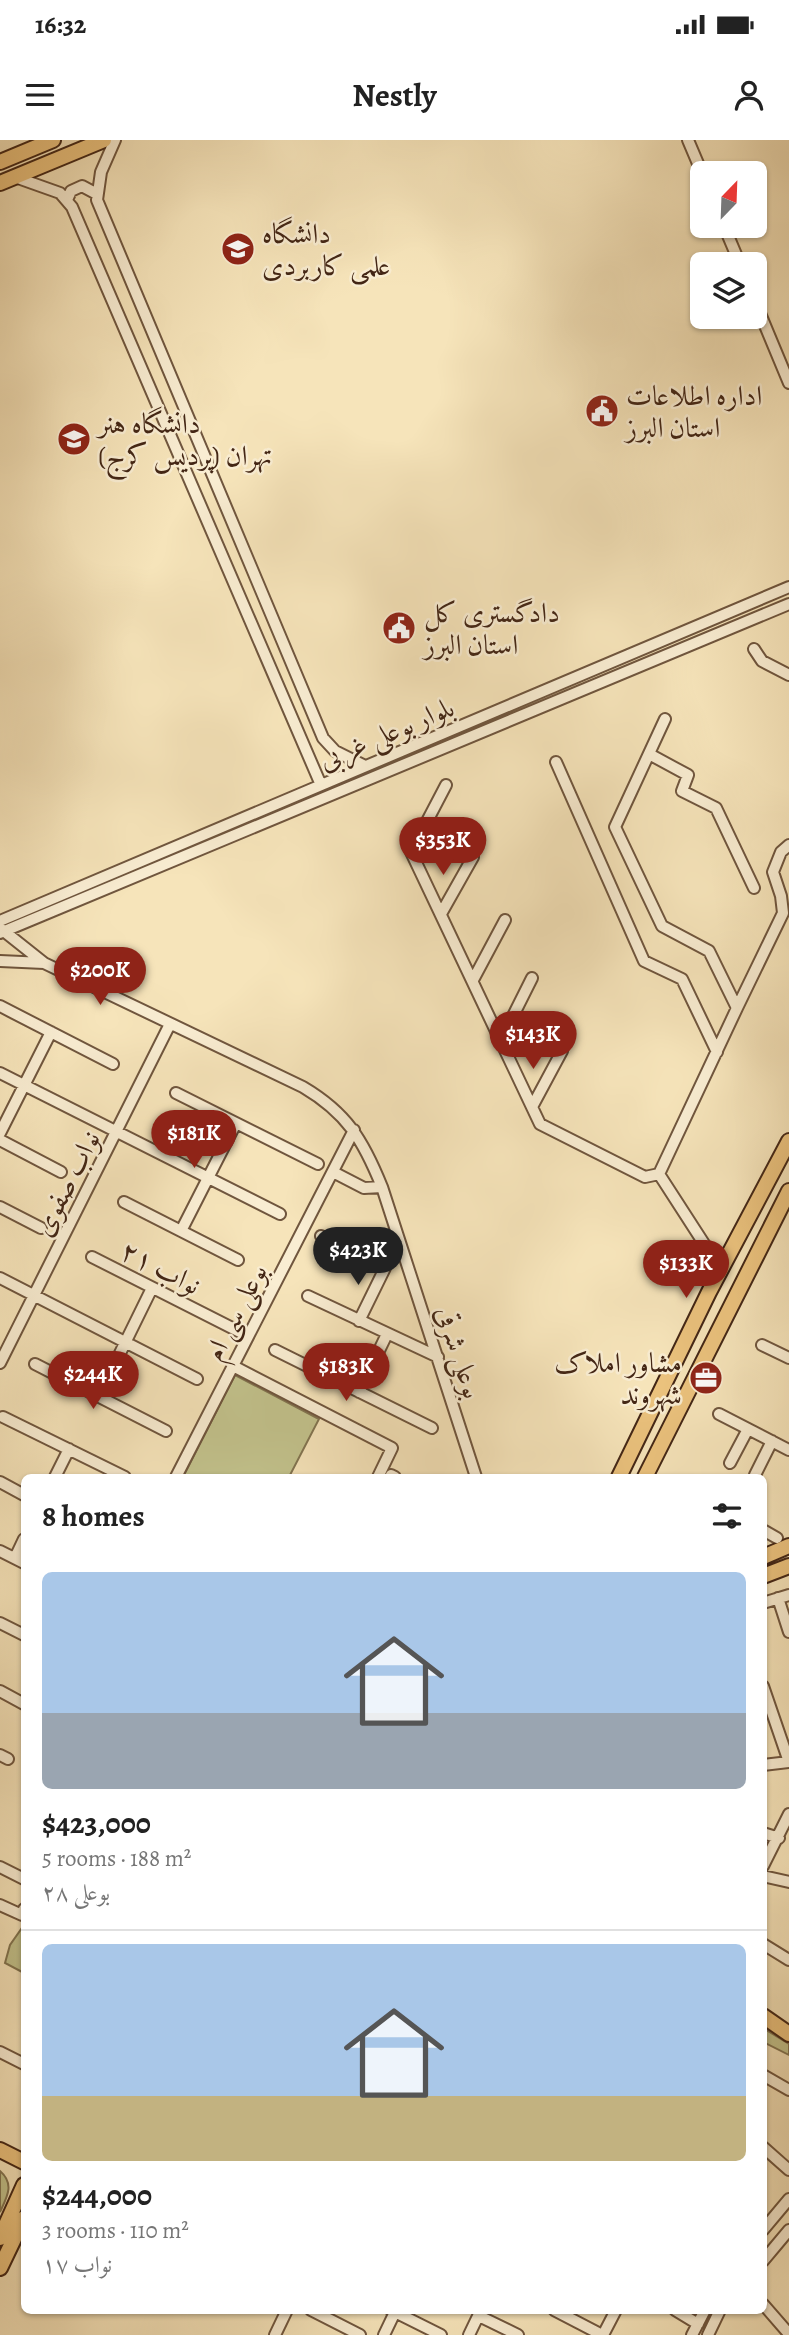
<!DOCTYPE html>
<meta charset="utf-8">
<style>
:root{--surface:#fff;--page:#f6f6f6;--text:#222;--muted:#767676;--line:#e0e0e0;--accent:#8f2418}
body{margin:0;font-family:Alegreya,Amiri,serif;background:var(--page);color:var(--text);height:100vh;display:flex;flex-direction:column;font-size:26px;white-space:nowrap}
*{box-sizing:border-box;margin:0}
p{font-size:23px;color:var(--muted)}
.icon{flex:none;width:38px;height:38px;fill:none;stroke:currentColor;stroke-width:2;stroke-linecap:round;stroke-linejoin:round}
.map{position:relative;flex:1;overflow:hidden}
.details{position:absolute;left:21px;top:1334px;width:746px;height:840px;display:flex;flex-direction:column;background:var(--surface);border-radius:10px;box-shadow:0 2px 5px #0004}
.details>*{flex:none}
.needle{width:46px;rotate:23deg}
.fabs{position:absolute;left:690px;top:21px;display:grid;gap:14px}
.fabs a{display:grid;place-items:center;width:77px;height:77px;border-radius:10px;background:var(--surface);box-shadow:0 2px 5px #0004;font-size:35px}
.price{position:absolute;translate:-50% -60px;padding:0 16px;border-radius:24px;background:var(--accent);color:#fff;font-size:23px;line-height:46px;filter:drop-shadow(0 2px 4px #0008)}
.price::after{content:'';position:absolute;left:50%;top:42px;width:21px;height:16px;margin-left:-10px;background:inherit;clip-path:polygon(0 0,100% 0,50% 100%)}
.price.on{background:#222;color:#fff}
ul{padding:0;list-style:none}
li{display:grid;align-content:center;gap:14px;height:371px;padding:0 21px}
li+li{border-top:2px solid var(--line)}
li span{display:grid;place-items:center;height:217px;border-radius:10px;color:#555}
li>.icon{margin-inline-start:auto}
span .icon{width:126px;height:126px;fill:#fffc;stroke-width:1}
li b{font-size:30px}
h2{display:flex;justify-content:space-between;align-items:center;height:84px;padding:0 21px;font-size:30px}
.status{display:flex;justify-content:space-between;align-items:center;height:49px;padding:0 35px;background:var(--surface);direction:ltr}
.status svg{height:19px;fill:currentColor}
header{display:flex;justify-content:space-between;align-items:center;height:91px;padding:0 21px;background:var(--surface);font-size:32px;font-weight:600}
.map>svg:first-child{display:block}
.green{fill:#c2c28c;stroke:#827450;stroke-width:2}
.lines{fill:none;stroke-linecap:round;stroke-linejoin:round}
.minor-casing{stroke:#70563e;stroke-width:14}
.major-casing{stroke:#432615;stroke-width:18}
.minor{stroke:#f9edd2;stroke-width:10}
.major{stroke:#ebc27d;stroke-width:14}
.labels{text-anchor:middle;stroke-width:5;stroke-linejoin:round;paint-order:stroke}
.poi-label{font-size:28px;fill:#432615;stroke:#f9edd2;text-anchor:start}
.street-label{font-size:28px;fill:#432615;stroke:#f9edd2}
</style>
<div class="status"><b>16:32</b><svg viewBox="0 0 49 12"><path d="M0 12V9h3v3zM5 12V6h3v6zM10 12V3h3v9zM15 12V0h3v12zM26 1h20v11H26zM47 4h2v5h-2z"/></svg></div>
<header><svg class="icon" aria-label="menu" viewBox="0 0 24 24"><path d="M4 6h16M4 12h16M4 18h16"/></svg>Nestly<svg class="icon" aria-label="person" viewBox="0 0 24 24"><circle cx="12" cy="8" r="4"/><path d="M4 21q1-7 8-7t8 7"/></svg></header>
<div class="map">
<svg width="789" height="2195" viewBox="0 0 789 2195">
<rect width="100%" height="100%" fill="#f6e4ba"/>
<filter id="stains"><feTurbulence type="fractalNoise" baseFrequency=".00286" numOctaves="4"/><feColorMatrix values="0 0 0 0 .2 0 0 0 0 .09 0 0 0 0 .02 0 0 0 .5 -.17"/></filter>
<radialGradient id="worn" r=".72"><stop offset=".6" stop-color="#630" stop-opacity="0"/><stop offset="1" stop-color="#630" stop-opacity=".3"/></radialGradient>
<path class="green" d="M235,1235L319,1279L289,1337H183Z
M24,1785V1833L5,1823L10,1805Z
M763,1888L789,1904V1915L763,1902Z
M0,2031C15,2044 7,2057 0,2072Z"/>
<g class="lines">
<defs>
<path id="minor" d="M115,0L101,32L97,60L323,598L335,611L363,625
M688,0L702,33
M15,37L60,53L72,67L321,645
M67,60L71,51L82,46L97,54
M724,86L740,124
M754,159L789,243
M754,509L762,521L789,535
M665,579L615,687L662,786L709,811L737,868L659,1034L721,1130
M649,614L688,635L682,651L716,668L754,748
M556,622L644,821L682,839L717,912
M446,645L411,712L540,984L645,1037L659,1034
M442,772L473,717
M0,781L789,447
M0,788L44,823
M0,793L789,464
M0,821L44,823L303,947C347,973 363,1000 382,1047L476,1337
M473,840L505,780
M0,866L113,924
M737,868L783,773L781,756L773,732L781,712L789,705
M501,900L532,838
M0,933L280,1074
M176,953L318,1024
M532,967L562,911
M0,993L51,892
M0,1000L61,1032
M333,1032L364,1048L382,1047
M124,1062L238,1120
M0,1067L41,1088
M181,1091L236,983
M321,1096L385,1128L359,1181
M92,1117L248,1196
M0,1138L197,1239
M308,1156L438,1217
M762,1205L789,1218
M275,1210L432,1288
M0,1223L170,884
M35,1224L166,1291
M233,1226L392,1308L378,1337
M359,1252L387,1194
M99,1256L152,1148
M719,1274L789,1310
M3,1277L125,1337
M730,1323L748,1289
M391,1335L395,1337
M755,1335L772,1301
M55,1337L69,1309
M176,1337L354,990
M0,1342L24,1355
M763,1390L777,1398
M0,1411L24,1423
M15,1418L24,1399
M778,1458L789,1492
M763,1463L789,1455
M0,1483L24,1495
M763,1546L789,1622
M0,1551L24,1564
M0,1615L8,1619
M763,1625L789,1622
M763,1693L779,1698
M763,1726L789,1674
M0,1727L24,1739
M763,1736L789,1742
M0,1765L22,1775L24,1769
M763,1804L789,1820
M0,1912L24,1924
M763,1935L789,1950
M763,2007L789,2030
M763,2090L789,2059
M763,2121L789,2090
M763,2164L789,2194
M311,2170L360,2195
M391,2170L441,2195
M554,2170L602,2195
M675,2170L698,2184
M479,2176L518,2195
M275,2195L287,2170
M384,2195L396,2170
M469,2195L481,2170
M603,2195L616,2170
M692,2195L705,2170
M708,2195L720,2170"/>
<path id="major" d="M0,22L53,0
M0,43L104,0
M619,1337L709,1152L789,1001
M645,1337L789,1051
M763,1417L789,1406
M763,1436L789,1426
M763,1876L789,1894
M0,2010L24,2022
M0,2098L24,2045
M0,2128L24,2078"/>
</defs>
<use href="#minor" class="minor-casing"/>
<use href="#major" class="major-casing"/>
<use href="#minor" class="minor"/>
<use href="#major" class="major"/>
</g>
<defs>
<symbol id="university-disc" viewBox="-11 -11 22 22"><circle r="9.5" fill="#8f2418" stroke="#f9edd2"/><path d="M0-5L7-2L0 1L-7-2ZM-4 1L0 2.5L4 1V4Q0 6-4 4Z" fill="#fff"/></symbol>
<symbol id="civic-disc" viewBox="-11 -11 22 22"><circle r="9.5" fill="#8f2418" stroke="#f9edd2"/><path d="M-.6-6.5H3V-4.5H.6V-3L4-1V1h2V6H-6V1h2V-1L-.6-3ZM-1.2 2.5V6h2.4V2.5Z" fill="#fff"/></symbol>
<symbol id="office-disc" viewBox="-11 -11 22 22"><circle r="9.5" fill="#8f2418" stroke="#f9edd2"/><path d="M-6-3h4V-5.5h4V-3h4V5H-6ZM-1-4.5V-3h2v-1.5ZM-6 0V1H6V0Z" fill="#fff"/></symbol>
</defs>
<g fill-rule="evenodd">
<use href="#university-disc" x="219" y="90" width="38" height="38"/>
<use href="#civic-disc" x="583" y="252" width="38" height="38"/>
<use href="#university-disc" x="55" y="280" width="38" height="38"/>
<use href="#civic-disc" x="380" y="469" width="38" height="38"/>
<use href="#office-disc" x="687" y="1219" width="38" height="38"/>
</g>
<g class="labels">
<g class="poi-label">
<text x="262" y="103">دانشگاه<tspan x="262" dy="32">علمی کاربردی</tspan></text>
<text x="626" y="265">اداره اطلاعات<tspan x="626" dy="32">استان البرز</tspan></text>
<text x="98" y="293">دانشگاه هنر<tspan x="98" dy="32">تهران (پردیس کرج)</tspan></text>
<text x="424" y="482">دادگستری کل<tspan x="424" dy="32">استان البرز</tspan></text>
<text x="682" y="1232" text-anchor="end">مشاور املاک<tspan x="682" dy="32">شهروند</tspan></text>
</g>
<g class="street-label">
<text transform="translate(386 593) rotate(-23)" y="10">بلوار بوعلی غربی</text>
<text transform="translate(66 1043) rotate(-63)" y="10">نواب صفوی</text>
<text transform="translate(161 1127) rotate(27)" y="10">نواب ۲۱</text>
<text transform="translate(235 1172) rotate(-63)" y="10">بوعلی سی ام</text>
<text transform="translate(460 1212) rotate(72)" y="10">بوعلی شرقی</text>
</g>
</g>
<rect width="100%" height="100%" filter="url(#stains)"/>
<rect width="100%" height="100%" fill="url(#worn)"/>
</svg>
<div class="fabs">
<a><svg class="needle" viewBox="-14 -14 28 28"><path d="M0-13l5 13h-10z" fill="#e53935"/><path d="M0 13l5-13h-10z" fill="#767676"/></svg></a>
<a><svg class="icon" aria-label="layers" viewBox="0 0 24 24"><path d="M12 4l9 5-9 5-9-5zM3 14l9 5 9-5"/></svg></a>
</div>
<b class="price" style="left:443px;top:737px">$353K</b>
<b class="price" style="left:100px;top:867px">$200K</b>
<b class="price" style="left:533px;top:931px">$143K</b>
<b class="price" style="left:194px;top:1030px">$181K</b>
<b class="price on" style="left:358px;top:1147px">$423K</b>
<b class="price" style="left:686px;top:1160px">$133K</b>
<b class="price" style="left:346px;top:1263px">$183K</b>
<b class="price" style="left:93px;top:1271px">$244K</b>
<section class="details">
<h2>8 homes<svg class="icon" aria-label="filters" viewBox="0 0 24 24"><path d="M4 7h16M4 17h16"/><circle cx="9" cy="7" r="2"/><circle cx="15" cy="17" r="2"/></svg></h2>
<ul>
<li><span style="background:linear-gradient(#a9c7e8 65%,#9aa5b1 0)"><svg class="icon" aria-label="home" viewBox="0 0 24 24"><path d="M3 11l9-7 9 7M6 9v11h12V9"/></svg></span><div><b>$423,000</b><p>5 rooms · 188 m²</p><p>بوعلی ۲۸</p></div></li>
<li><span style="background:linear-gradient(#a9c7e8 70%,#c2b280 0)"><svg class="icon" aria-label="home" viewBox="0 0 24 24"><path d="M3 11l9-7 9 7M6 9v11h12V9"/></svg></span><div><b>$244,000</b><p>3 rooms · 110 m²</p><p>نواب ۱۷</p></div></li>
</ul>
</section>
</div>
